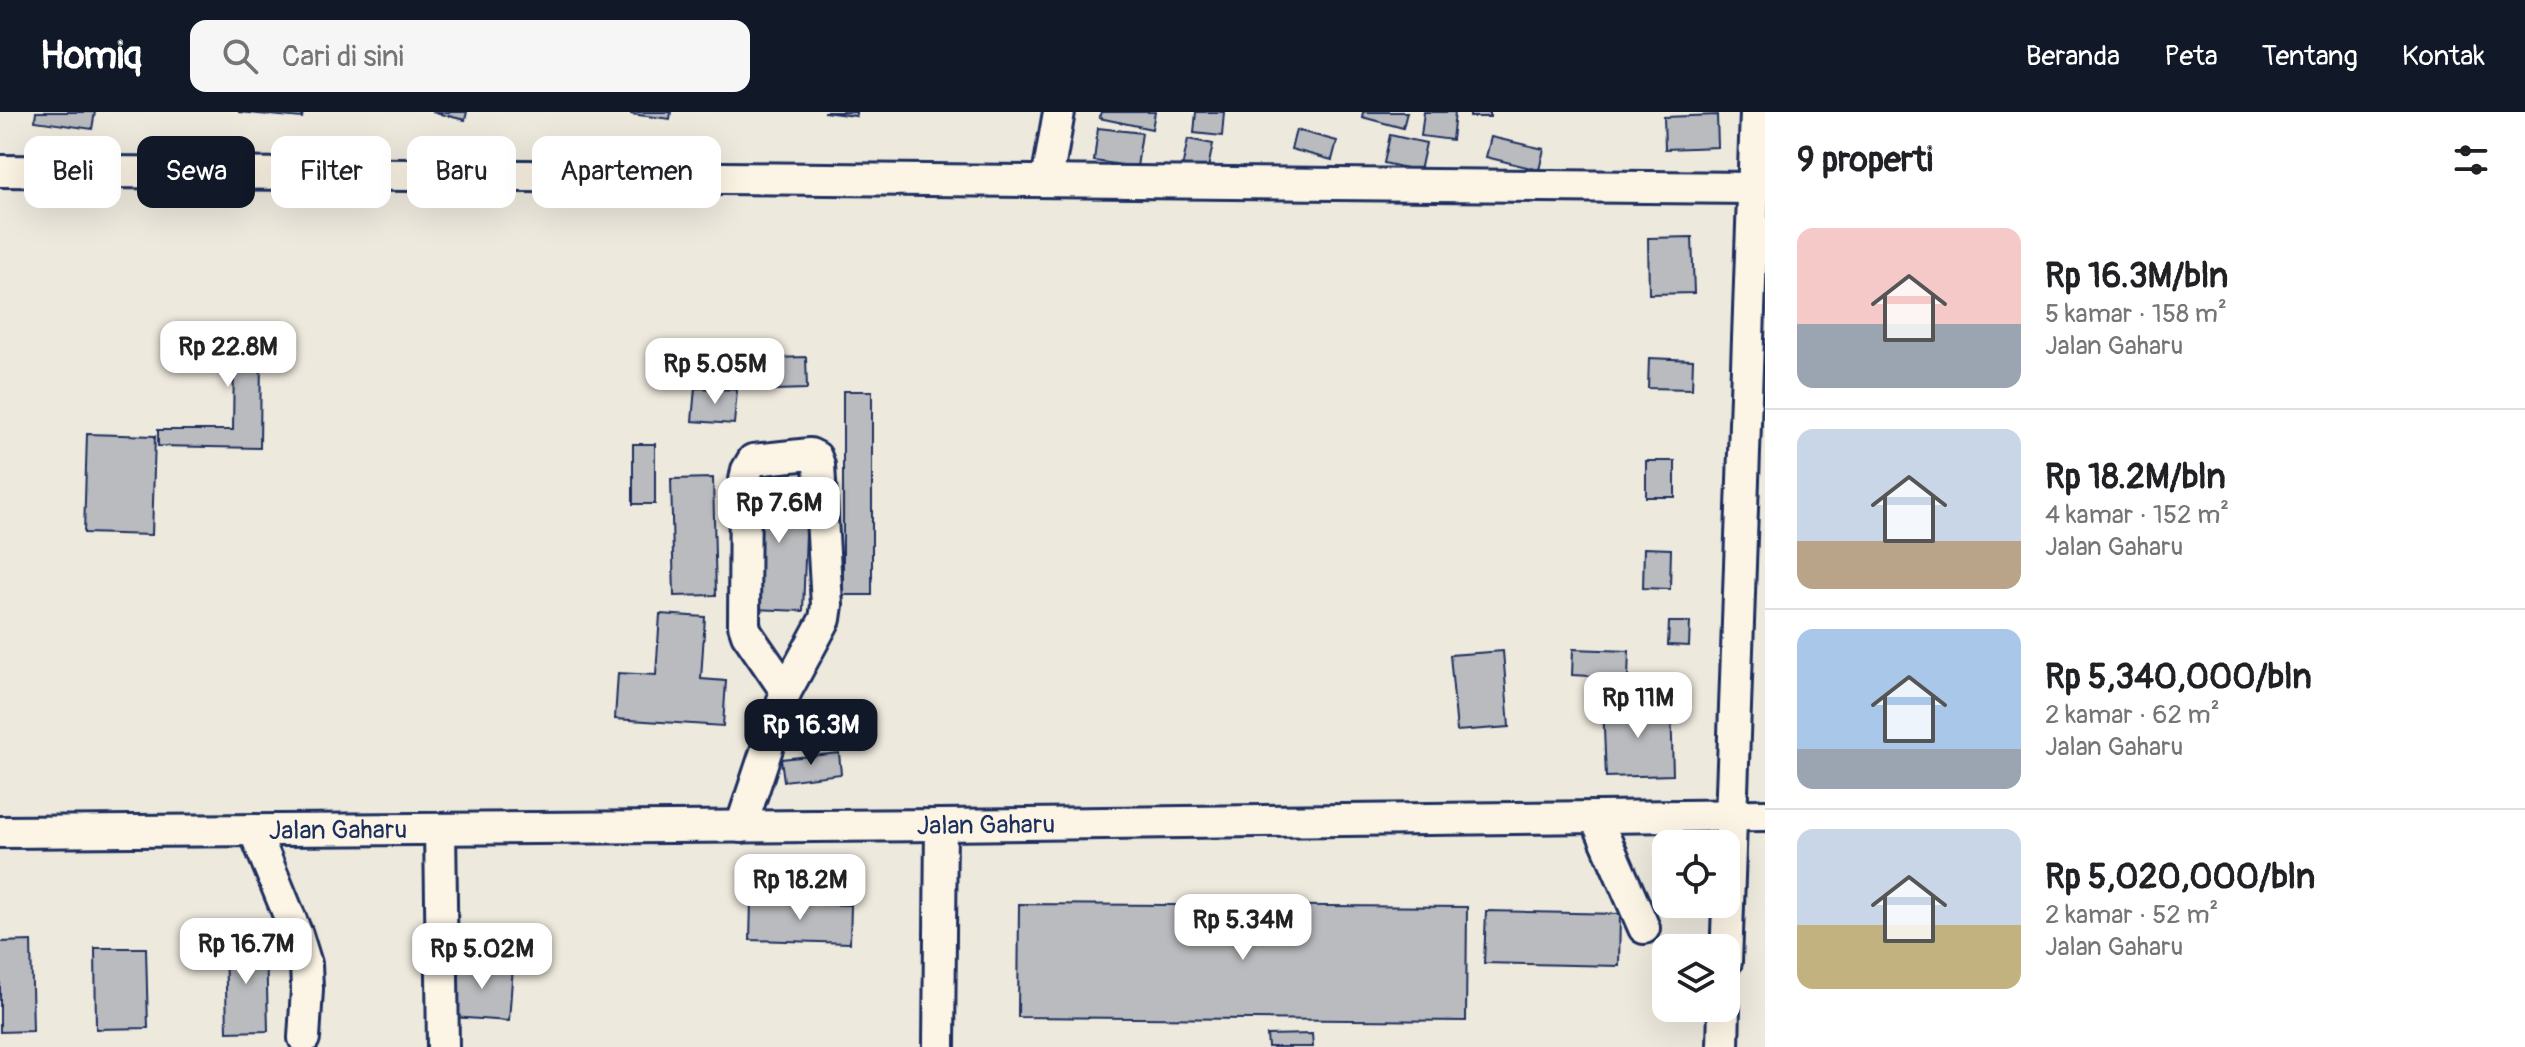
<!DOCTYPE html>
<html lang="id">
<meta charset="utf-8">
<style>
:root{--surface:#fff;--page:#f6f6f6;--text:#202124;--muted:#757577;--line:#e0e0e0;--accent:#111827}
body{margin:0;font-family:Pangolin,sans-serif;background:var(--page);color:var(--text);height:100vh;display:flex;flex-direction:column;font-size:30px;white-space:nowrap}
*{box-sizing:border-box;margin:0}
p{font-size:26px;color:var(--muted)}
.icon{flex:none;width:44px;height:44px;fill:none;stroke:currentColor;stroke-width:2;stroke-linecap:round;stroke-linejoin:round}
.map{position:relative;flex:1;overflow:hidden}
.drawer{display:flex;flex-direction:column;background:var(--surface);width:760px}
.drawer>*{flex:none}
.guide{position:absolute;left:24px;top:24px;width:760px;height:72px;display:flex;gap:16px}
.controls{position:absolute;left:1652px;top:718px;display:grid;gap:16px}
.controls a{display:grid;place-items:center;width:88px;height:88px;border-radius:16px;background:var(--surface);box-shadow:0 8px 32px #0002;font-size:40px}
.price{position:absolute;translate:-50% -68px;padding:0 18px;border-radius:16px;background:#fff;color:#222;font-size:26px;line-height:52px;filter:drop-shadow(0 2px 4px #0008)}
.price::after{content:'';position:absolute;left:50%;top:48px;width:24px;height:18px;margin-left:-12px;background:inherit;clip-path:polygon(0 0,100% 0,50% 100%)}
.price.current{background:var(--accent);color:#fff}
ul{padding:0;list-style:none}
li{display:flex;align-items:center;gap:24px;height:200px;padding:0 32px}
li+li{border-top:2px solid var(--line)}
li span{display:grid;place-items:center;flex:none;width:224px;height:160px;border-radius:16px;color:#555}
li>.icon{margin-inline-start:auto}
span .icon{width:96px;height:96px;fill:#fffc;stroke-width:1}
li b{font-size:34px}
h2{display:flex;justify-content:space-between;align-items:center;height:96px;padding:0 32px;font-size:34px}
.chip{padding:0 28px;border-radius:16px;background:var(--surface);box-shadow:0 8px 32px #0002;font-size:28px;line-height:72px}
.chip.current{background:var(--accent);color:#fff}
header{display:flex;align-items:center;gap:48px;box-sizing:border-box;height:112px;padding:0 40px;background:var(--accent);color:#fff}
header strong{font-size:38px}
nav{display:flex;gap:44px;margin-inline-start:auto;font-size:28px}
.search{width:560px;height:72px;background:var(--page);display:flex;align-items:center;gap:20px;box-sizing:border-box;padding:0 28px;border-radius:16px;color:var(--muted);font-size:30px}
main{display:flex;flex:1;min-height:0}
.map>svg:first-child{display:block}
.building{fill:#babbbe;stroke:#1b2f5e;stroke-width:2}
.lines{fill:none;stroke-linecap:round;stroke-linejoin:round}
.minor-casing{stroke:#1b2f5e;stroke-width:36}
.minor{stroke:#fcf5e5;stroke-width:30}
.labels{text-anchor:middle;stroke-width:8;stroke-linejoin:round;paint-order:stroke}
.street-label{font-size:26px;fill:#1b2f5e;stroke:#fcf5e5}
</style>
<header>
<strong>Homiq</strong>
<div class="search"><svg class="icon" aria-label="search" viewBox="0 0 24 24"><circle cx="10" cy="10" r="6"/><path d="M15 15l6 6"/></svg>Cari di sini</div>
<nav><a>Beranda</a><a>Peta</a><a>Tentang</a><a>Kontak</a></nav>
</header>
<main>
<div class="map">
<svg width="1765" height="935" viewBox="0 0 1765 935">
<rect width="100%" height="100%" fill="#eee9dd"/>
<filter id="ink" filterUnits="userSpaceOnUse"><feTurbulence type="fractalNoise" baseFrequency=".0125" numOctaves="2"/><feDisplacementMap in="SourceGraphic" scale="16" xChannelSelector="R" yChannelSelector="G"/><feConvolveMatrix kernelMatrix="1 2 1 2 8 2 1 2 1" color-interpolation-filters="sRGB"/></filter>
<g filter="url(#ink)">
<path class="building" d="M36,0H95L92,17L35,9Z
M238,0H303L302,6Z
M432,0H467L465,8Z
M631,0H671L670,7L631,2Z
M824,0H856V4Z
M1101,0H1155L1152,17L1099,6Z
M1196,0H1224L1222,24L1194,21Z
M1363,0H1407L1403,16L1362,5Z
M1424,0H1455L1452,28L1421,24Z
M1470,0H1490V5H1470Z
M1717,3L1718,35L1665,37L1664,5Z
M1098,16L1142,21L1137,55L1094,49Z
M1296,18L1337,29L1332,48L1291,37Z
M1390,23L1426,31L1420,59L1384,51Z
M1491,25L1544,37L1539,58L1486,45Z
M1188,27L1213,32L1207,61L1182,56Z
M1692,125L1694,181L1649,182L1648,126Z
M196,213H255V240H261L260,336L158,334V318H233L234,246H196Z
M806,245L807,277L775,278L774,246Z
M1649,246L1693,248L1692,277L1648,276Z
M695,276L737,278L734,312L692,309Z
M843,279H872V483H843Z
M87,322L155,324L152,423L84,421Z
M633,332H655V392H633Z
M1646,349H1675V385H1646Z
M713,366L716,483L674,484L671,367Z
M754,368L808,369L803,499L750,497Z
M1644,436L1671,437L1670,477L1643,476Z
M660,502L705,505L701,567L726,569L723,614L615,607L618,561L656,563Z
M1669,510H1690L1689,534L1668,533Z
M1573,537L1629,539L1628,566L1572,563Z
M1503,539L1509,615L1457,619L1450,543Z
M1671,591L1673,663L1606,665L1603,593Z
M839,641L841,662L784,669L781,647Z
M751,790L851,793L850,831L750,828Z
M1019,792L1467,795L1466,909L1018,905Z
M1486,799L1620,802L1619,854L1484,851Z
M31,829L33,919L0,920V830Z
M266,829L268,919L227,920L225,830Z
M95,836H146L148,916L96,917Z
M455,850L513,854L509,909L452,905Z
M1312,922L1313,935H1268L1267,923Z"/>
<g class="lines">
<defs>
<g id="minor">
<path d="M0,59L1753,76"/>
<path d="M1047,69L1059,0"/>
<path d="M1596,706L1644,816"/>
<path d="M741,715L786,579L825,507L827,493L819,353L816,345L810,342L753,348L747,358L745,368L744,513L747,522L786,579"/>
<path d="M440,717L443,935"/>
<path d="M254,718L297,823L306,852L307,877L304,926"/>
<path id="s1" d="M0,720L941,713L1765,703"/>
<path d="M1726,850L1756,0"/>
<path d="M939,935L941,713"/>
<path d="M1723,935L1724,896"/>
</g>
</defs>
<use href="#minor" class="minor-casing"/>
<use href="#minor" class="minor"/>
</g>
</g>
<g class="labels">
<g class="street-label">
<text dy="9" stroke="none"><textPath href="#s1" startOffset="986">Jalan Gaharu</textPath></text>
<text dy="9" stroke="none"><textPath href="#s1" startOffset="338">Jalan Gaharu</textPath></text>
</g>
</g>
</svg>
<div class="controls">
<a><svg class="icon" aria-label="locate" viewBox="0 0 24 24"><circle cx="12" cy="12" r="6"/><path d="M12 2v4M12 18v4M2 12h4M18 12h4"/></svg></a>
<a><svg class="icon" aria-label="layers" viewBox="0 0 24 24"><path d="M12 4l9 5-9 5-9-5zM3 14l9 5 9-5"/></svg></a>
</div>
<b class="price" style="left:228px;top:277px">Rp 22.8M</b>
<b class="price" style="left:715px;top:294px">Rp 5.05M</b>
<b class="price" style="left:779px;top:433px">Rp 7.6M</b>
<b class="price" style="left:1638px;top:628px">Rp 11M</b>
<b class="price current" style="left:811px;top:655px">Rp 16.3M</b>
<b class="price" style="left:800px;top:810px">Rp 18.2M</b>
<b class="price" style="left:1243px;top:850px">Rp 5.34M</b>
<b class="price" style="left:246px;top:874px">Rp 16.7M</b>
<b class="price" style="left:482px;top:879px">Rp 5.02M</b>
<div class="guide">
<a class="chip">Beli</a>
<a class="chip current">Sewa</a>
<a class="chip">Filter</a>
<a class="chip">Baru</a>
<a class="chip">Apartemen</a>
</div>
</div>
<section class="drawer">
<h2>9 properti<svg class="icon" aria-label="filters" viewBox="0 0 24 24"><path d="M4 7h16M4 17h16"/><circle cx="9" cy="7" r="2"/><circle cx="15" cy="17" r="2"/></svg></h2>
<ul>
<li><span style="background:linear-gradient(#f6c9c9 60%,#9aa5b1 0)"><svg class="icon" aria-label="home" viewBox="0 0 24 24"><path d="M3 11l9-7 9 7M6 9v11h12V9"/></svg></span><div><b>Rp 16.3M/bln</b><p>5 kamar · 158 m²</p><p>Jalan Gaharu</p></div></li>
<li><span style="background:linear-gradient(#c9d6e8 70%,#b9a48a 0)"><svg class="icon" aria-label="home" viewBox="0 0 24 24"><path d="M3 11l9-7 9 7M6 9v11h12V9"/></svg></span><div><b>Rp 18.2M/bln</b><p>4 kamar · 152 m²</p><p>Jalan Gaharu</p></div></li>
<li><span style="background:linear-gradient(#a9c7e8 75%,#9aa5b1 0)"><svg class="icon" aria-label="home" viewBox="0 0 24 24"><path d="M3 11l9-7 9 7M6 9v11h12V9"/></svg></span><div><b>Rp 5,340,000/bln</b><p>2 kamar · 62 m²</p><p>Jalan Gaharu</p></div></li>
<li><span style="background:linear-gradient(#c9d6e8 60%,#c2b280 0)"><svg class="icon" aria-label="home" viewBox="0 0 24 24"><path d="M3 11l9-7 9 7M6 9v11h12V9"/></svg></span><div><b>Rp 5,020,000/bln</b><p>2 kamar · 52 m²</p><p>Jalan Gaharu</p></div></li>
</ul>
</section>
</main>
